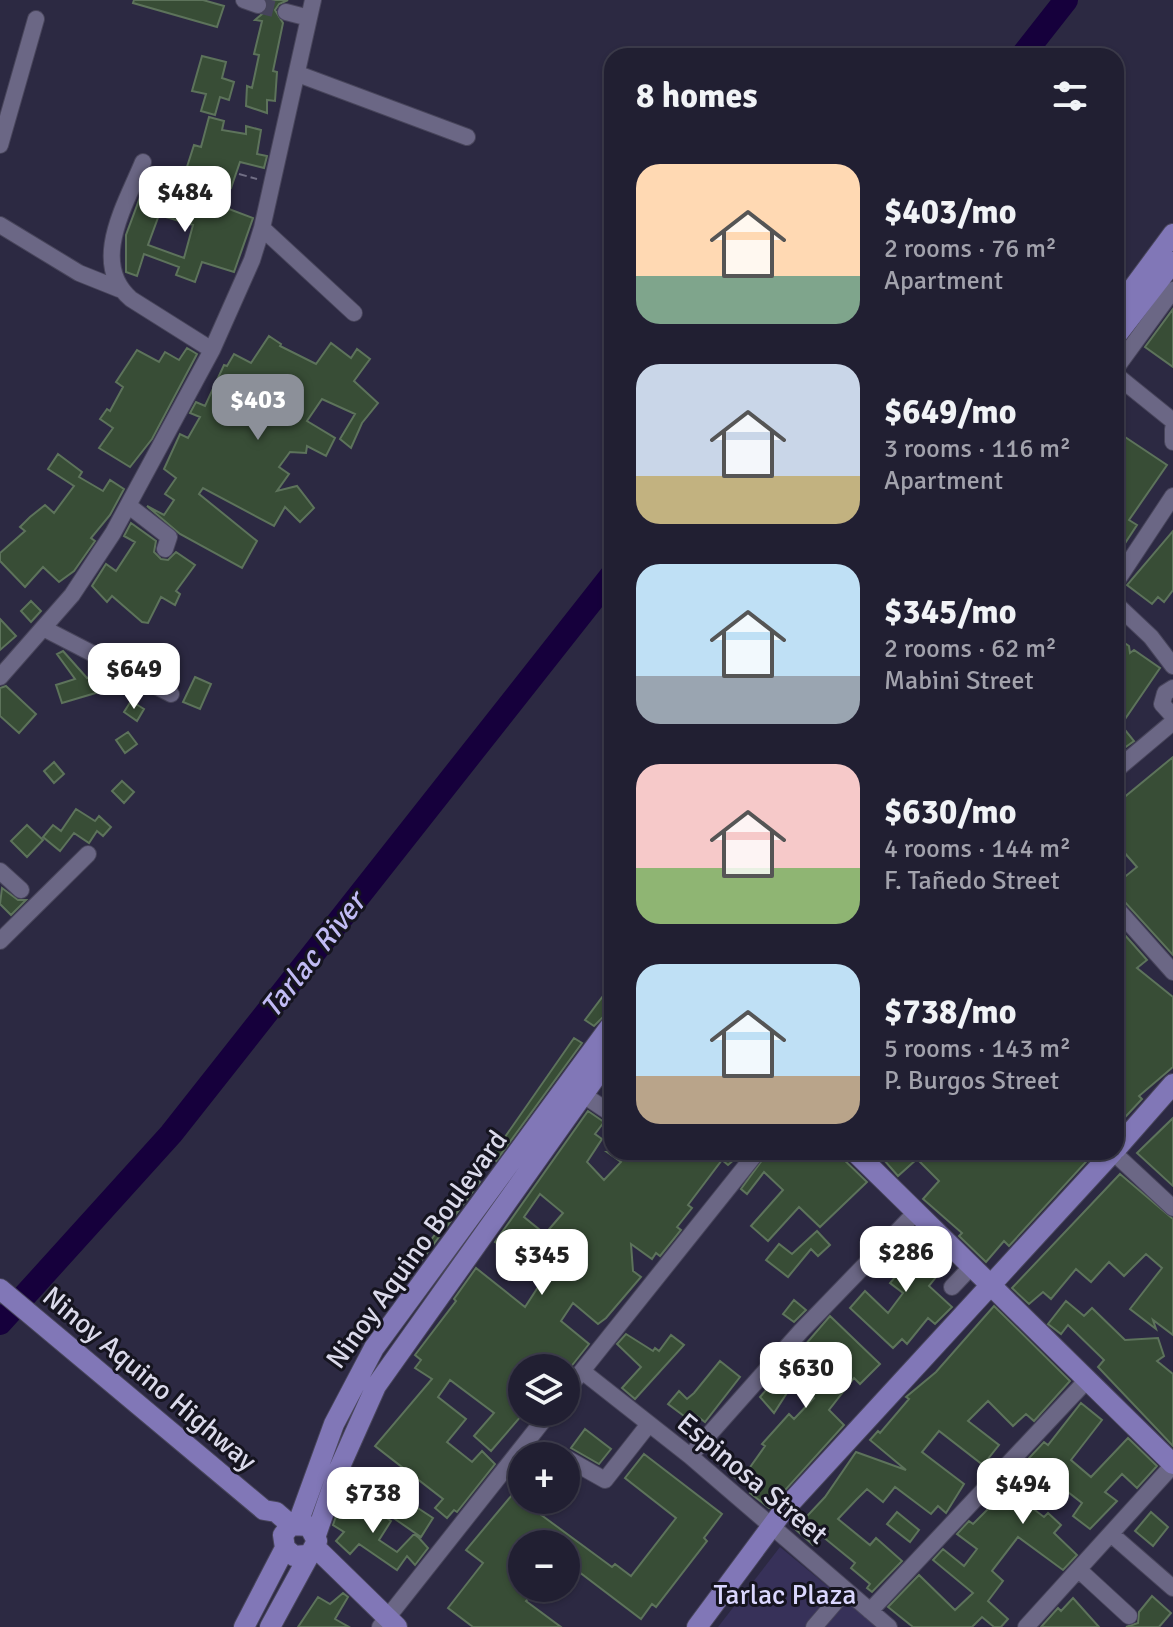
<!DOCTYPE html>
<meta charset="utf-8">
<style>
:root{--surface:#211f32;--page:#2d2c3e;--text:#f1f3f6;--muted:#a2a2ac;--line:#3e3d4d;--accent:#8c9099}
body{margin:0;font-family:Signika,sans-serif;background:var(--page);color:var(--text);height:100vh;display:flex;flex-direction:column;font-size:30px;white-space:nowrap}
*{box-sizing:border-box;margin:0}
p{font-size:26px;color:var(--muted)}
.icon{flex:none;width:44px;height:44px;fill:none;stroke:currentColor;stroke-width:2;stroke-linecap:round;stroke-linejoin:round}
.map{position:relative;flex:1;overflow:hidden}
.drawer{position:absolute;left:604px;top:48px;width:520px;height:1112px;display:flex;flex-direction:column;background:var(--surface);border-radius:24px;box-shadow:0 2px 6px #0004,0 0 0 2px var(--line)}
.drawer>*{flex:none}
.controls{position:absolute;left:508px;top:1354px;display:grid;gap:16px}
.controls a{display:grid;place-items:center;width:72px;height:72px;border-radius:50%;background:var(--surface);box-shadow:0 2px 6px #0004,0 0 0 2px var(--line);font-size:40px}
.price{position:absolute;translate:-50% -68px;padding:0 18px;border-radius:16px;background:#fff;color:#222;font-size:26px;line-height:52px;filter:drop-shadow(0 2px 4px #0008)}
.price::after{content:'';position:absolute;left:50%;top:48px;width:24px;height:18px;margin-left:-12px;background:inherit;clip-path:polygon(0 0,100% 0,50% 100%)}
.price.active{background:var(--accent);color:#fff}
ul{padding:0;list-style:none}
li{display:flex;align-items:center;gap:24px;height:200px;padding:0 32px}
li span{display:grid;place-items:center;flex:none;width:224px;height:160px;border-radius:24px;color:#555}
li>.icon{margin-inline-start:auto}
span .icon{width:96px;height:96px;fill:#fffc;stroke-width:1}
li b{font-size:34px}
h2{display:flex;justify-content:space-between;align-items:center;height:96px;padding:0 32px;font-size:34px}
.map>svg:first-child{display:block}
.green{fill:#373159}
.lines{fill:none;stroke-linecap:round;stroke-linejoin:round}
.river{stroke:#16003c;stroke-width:24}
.building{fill:#384d36;stroke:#5d735b;stroke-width:2;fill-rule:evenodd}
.minor-tunnel{stroke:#46445b;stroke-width:16;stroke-dasharray:16 8;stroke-linecap:butt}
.minor-casing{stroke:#48455b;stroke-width:18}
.major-casing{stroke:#48455b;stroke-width:22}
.path{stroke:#716f85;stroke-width:2;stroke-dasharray:8 4;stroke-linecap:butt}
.minor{stroke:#6b6785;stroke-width:16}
.major{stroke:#8177b7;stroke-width:20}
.labels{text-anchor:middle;stroke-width:6;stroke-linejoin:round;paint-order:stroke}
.street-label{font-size:28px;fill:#dbdaeb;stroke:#15141f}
.park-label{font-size:28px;fill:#dad7fe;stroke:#15141f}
.water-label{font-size:30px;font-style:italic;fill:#c1bbf4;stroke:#15141f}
</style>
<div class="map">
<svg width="1173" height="1627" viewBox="0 0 1173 1627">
<rect width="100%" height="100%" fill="#2c2942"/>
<path class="green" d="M780,1547L877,1627H718Z"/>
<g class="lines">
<path class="river" d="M1022,56L1066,0
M0,1323L171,1134L612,575"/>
</g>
<path class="building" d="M134,0H203L224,6L217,27L133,3Z
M268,0H288L279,4L275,10L283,23L273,71L277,72L275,101L267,100V113L246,106L247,86L252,88L259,55L254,54L262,21L255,20L268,9Z
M202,56L226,62L222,78L234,82L229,100L220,97L215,115L201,111L206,94L192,91Z
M209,117L224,121L222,130L246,134V126L261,130L257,154L267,156L264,168L240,162L231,188L185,173L194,145L201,147Z
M176,189L253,218L234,272L202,262L195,282L176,275L179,267L144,254L137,276L126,272V235L142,192L171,203ZM159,215L193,225L184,258L148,245Z
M1173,309V367L1145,347Z
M269,336L281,344L280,346L316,364L331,343L351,358L357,349L370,359L354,381L378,403L362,423L351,448L340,439L355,414L322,399L307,421L335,438L326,456L307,446L306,453L290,452L279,467L289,474L277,491L297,486L314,508L300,522L285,507L274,526L203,488L199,494L257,541L242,568L180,534L147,506L164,515L174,500L165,494L176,478L164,469L180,434L188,438L200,417L190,413L196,402L205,406L224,365L227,366L234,354L251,363Z
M187,348L197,354L152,439L130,467L99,448L113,428L100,419L107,409L110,411L123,387L116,382L137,350L159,362L165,352L179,360Z
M1116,431L1167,465L1129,520L1137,525L1116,557Z
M58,454L82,472L79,477L103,491L110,480L124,489L110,515L91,538L95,541L74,571L59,582L43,567L25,587L0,561V553L25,531L20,527L30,517L45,505L54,513L74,486L48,469Z
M131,523L156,541L154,552L161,559L168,560L176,552L195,565L176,591L180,594L175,605L161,597L148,623L142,622L112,596L107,602L92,586L106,564L116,571L135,542L124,536Z
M1173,531V590L1164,602L1158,597L1152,604L1127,585Z
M31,601L41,611L31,622L21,611Z
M0,619L16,636L0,650Z
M1116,637L1129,646L1130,653L1134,650L1160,668L1121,725L1134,741L1116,754Z
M63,651L87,678L94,676L99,692L62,703L56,685L75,679L57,654Z
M195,677L211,684L200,709L183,702Z
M6,686L36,714L19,733L0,716V688Z
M131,701L144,709L137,721L124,712Z
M128,732L137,744L125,753L116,740Z
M1173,757V955L1124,901L1116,897V884L1137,867L1116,843V804Z
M54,762L64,774L54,783L44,771Z
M122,781L134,792L124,803L112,791Z
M76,809L95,821L99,816L111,827L103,836L97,831L89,843L74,833L60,851L43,837L53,825L61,831Z
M27,825L43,840L27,857L11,841Z
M2,888L18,900H26L11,915L0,904Z
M1116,925L1147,960L1137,968L1173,997V1067L1139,1096L1142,1099L1116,1127Z
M612,984V1008L594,1026L585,1020Z
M574,1038L582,1043L496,1161L491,1157Z
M588,1111L604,1122L595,1134L602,1139L587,1162L604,1180L621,1162L607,1152H743L728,1165L722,1160L688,1205L692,1208L677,1227L681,1230L660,1256L656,1253L652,1259L631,1244L633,1271L641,1277L606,1318L598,1324L573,1303L561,1321L589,1344L566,1373V1368H522V1415L491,1451L474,1436L494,1413L450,1380L438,1397L466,1419L447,1442L472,1462L482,1451L495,1464L457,1512L454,1510L447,1518L435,1508L443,1499L375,1446L432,1379L415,1368L421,1360L415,1355L456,1301L454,1299L476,1268L525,1307L542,1281L500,1250L502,1247L495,1242ZM540,1194L563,1213L545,1234L524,1217Z
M1173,1118V1186L1137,1153Z
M768,1152H836L867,1182L820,1227L799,1207L768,1241L751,1226L783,1190L764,1172L747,1194L741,1189Z
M877,1152H1095L1009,1246L1004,1241L986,1262L959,1236L962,1233L923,1199L939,1181L917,1159L898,1176Z
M1120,1174L1173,1219V1335L1153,1320L1156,1329L1130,1309L1162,1268L1146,1254L1124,1276L1109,1262L1091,1282L1076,1269L1051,1299L1043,1292L1029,1304L1012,1288Z
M476,1179L480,1182L392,1300L425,1248Z
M817,1231L830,1245L818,1256L811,1249L788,1277L766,1260L779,1244L792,1254Z
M911,1233L938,1258L948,1262L929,1286L952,1307L935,1324L928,1318L907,1344L902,1339L893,1348L850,1308L865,1291L888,1313L903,1293L890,1283L896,1276L881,1264Z
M794,1300L806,1310L794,1322L783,1314Z
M1066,1301L1084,1316L1092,1308L1125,1340L1158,1338L1164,1356L1157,1361L1173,1374V1446L1098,1367L1104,1360L1068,1325L1061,1334L1048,1324Z
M994,1306L1070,1381L1034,1421L1026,1414L1013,1426L988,1401L968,1421L999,1445L983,1465L939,1431L922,1452L964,1484L946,1513L938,1506L931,1514L895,1487L883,1502L867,1489L856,1500L838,1519L870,1545L876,1538L902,1561L872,1592L867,1588L870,1584L851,1568L855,1563L822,1536L813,1545L795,1529L825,1497L856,1452L906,1470L870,1440L878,1431L880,1433L909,1399L906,1397L936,1372Z
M830,1316L880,1364L860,1384L854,1378L829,1410L844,1425L769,1508L750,1493L752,1490L729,1473L737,1462L748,1470L765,1446L762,1444L789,1414L794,1419L814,1398L794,1382L774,1413L760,1397Z
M626,1334L653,1351L655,1348L659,1351L671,1335L684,1345L635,1399L622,1388L641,1367L617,1344Z
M720,1361L740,1377L705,1422L697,1416L692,1422L668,1404L679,1391L687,1399L694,1393Z
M1081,1403L1102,1420L1071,1460L1091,1477L1128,1438L1157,1466L1137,1488L1122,1474L1105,1492L1117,1501L1090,1529L1073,1516L1082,1503L1037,1468L1015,1495L1044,1517L1048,1513L1061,1525L1054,1533L1077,1555L1063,1570L1018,1537L992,1571L1003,1581L988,1601L1008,1619L1001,1627H994L982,1617L972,1627H913L888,1607L919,1575L955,1610L973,1593L933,1560L943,1549L964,1566L977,1549L957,1534L969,1521L973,1524L994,1503L990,1500L1044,1442L1048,1445Z
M585,1429L611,1449L599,1464L571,1448Z
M644,1454L722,1514L704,1538L707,1541L656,1607L652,1604L641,1619L566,1562V1544H522V1588H537L526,1601L561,1627H473L448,1608L483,1563L466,1550L522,1483V1500H535L529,1506L612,1567L615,1564L631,1576L676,1518L625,1478Z
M354,1496L391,1521L379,1540L397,1552L414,1534L419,1538L428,1548L415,1565L407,1556L397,1570L359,1544L350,1554L336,1541L344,1532L333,1525L338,1510L343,1512Z
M404,1499L433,1518L421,1537L392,1517Z
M897,1512L919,1530L910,1542L887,1524Z
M1151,1512L1168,1527L1153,1546L1135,1531Z
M343,1593L348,1597L335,1619L349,1627H298L318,1597L330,1604Z
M1152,1596L1171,1613L1159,1627H1126L1138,1623L1139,1612Z
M1073,1598L1099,1627H1041L1058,1608L1061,1611Z"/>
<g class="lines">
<path class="minor-tunnel" d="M258,5L286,12"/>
<defs>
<path id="minor" d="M244,0L258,5
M286,12L309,18
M298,74L467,137
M0,145L36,19
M143,162C126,204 89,263 131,299L212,350
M0,225L79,273L119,289
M262,228L354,313
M1116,368L1173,290
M1116,375L1173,421
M1173,429V442
M129,506L169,537L165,549
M1116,582L1173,496
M1116,604L1151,637L1173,666
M43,628L171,694
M0,677L72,595L113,533L212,350L252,260L262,228L313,0
M1173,688L1165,693L1162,704L1173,716
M1116,770L1173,722
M0,871L21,890
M1116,908L1173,972
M0,941L88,854
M573,1088L612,1114
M1113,1152L1173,1208
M952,1287L972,1266
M582,1371L690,1456L889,1627
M566,1391L757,1152
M690,1456L801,1331L917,1211
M566,1458L605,1480L649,1424
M1111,1534L1173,1588
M1079,1570L1129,1616
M870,1611L1087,1380
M380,1627L550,1412
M814,1627L845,1591
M1026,1627L1173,1465"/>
<path id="major" d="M1116,311L1173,234
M1116,336L1173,262
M1116,1149L1173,1084
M855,1152L1173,1464
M0,1289L264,1510L276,1512L291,1525
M298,1523L334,1424L374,1348L612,1024
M316,1535L338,1471L376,1386L612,1054
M315,1547L397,1627
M244,1627L285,1548
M270,1627L317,1541L309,1526L291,1525L283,1535L285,1548L294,1556L307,1555
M697,1627L783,1511L1113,1152"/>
</defs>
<use href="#minor" class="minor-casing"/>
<use href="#major" class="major-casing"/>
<path class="path" d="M239,174L257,179"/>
<use href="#minor" class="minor"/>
<use href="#major" class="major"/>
</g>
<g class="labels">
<g class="street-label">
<text transform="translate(416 1249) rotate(-54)" y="10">Ninoy Aquino Boulevard</text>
<text transform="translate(150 1378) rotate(40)" y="10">Ninoy Aquino Highway</text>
<text transform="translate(753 1478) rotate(40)" y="10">Espinosa Street</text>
</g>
<g class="park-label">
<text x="785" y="1604">Tarlac Plaza</text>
</g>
<g class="water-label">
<text transform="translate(313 955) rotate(-52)" y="10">Tarlac River</text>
</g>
</g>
</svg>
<div class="controls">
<a><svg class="icon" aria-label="layers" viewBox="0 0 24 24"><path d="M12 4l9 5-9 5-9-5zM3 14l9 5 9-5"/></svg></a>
<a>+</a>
<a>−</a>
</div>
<b class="price" style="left:185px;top:234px">$484</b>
<b class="price active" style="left:258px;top:442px">$403</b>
<b class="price" style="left:134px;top:711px">$649</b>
<b class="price" style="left:906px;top:1294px">$286</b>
<b class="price" style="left:542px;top:1297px">$345</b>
<b class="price" style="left:806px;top:1410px">$630</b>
<b class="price" style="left:1023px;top:1526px">$494</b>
<b class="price" style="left:373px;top:1535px">$738</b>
<section class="drawer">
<h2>8 homes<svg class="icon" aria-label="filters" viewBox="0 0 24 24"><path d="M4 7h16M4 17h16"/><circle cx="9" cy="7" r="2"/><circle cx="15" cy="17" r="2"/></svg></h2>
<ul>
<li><span style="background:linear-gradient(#ffd9b3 70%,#7fa58c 0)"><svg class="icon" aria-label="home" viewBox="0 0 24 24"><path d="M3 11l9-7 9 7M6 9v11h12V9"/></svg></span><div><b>$403/mo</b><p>2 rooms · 76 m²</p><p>Apartment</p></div></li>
<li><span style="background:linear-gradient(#c9d6e8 70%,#c2b280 0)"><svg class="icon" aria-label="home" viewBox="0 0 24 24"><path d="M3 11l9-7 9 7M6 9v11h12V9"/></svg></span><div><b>$649/mo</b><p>3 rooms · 116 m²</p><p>Apartment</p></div></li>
<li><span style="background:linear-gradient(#bfe0f5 70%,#9aa5b1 0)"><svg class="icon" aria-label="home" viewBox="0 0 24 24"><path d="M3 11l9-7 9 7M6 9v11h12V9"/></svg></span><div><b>$345/mo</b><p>2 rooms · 62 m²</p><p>Mabini Street</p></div></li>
<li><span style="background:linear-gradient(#f6c9c9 65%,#8fb573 0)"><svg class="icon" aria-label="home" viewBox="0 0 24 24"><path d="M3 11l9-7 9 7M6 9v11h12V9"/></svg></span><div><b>$630/mo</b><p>4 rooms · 144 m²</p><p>F. Tañedo Street</p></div></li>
<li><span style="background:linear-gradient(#bfe0f5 70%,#b9a48a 0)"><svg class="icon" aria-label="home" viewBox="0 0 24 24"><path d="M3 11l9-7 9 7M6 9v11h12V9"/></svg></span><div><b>$738/mo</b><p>5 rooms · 143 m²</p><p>P. Burgos Street</p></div></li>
</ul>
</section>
</div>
